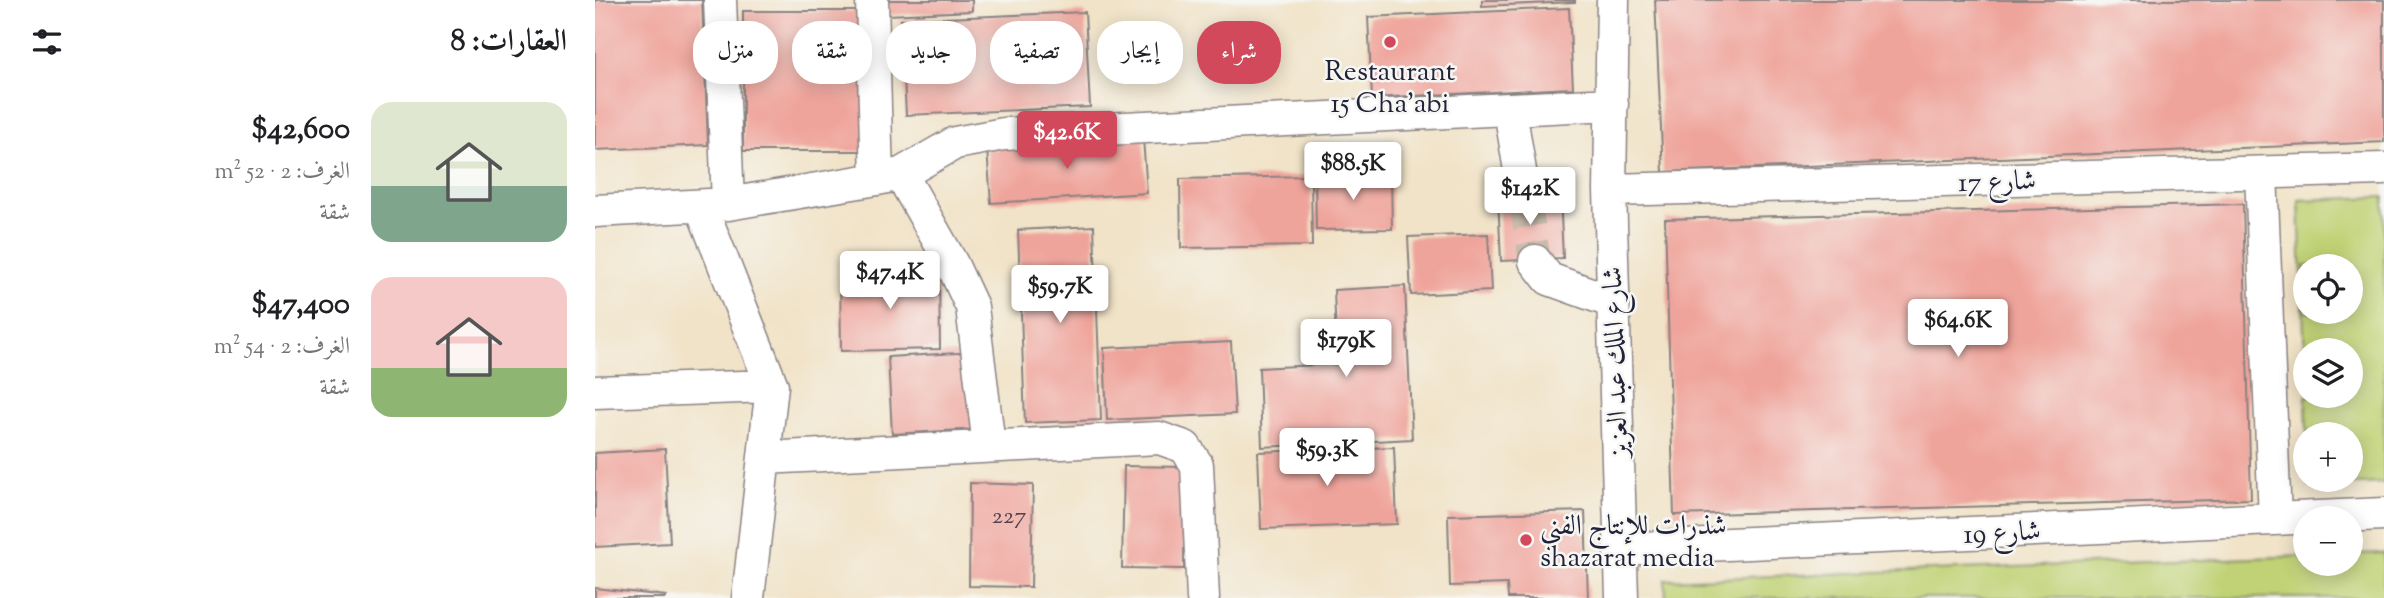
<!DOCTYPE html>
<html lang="ar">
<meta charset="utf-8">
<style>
:root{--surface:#fff;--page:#f2f2f2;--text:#202124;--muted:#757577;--accent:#d1495b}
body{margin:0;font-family:"Sorts Mill Goudy",Amiri,serif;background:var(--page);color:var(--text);direction:rtl;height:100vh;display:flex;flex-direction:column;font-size:26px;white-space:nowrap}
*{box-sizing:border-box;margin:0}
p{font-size:23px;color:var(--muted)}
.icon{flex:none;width:38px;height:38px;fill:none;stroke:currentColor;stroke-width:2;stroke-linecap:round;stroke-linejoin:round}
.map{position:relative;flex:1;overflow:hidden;direction:ltr}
.side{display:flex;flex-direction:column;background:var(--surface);width:595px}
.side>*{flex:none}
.banner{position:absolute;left:21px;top:21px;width:665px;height:63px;direction:rtl;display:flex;gap:14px}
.buttons{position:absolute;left:1698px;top:254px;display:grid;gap:14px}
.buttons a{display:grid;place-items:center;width:70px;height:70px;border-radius:50%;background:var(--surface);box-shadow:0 4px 18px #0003;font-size:35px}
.price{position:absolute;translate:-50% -60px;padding:0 16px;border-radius:7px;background:#fff;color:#222;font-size:23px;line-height:46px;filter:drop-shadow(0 2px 4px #0008)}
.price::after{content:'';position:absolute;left:50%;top:42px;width:21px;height:16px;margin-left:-10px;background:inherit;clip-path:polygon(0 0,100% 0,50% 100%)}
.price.active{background:var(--accent);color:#fff}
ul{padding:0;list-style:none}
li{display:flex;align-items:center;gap:21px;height:175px;padding:0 28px}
li span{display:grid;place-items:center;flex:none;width:196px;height:140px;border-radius:21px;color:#555}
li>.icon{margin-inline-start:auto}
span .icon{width:84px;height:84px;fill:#fffc;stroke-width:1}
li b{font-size:30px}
h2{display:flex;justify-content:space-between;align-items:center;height:84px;padding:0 28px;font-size:30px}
.chip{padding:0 24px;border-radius:28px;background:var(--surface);box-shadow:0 4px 18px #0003;font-size:24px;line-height:63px}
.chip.active{background:var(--accent);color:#fff}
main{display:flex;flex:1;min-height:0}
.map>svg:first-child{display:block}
.green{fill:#c0d275;stroke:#717a58;stroke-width:2;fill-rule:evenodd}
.building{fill:#efa49b}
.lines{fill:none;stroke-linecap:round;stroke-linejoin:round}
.minor-tunnel{stroke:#c8bcac;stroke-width:32;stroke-dasharray:32 16;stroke-linecap:butt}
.minor-casing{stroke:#8a8282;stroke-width:35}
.minor{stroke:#fff;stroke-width:32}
.poi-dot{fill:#d1495b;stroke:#f6f6f2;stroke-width:2.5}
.labels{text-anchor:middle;stroke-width:5;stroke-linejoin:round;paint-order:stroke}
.number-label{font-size:24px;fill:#554253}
.poi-label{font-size:28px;fill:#22223b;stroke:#f6f6f2}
.street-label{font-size:28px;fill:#22223b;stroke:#f6f6f2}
</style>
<main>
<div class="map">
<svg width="1789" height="598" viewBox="0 0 1789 598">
<rect width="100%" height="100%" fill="#f6f6f2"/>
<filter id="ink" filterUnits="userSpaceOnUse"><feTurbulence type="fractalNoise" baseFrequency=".0143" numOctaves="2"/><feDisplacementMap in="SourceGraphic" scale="14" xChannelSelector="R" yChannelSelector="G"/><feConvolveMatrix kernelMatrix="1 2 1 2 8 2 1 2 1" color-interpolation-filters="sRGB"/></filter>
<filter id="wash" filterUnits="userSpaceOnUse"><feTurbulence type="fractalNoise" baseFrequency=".00686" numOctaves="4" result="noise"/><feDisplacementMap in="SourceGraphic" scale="28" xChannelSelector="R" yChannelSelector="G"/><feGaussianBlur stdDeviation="1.57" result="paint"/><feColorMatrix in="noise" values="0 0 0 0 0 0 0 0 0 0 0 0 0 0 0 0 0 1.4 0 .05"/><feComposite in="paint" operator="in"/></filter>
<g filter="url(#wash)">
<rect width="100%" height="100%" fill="#f1e3c8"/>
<path class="green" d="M1789,197V483L1714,486V480H1755V434H1712L1711,396H1755V350H1710V361L1704,200ZM1710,266H1755V312H1710Z
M1789,553V598H1071L1070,580L1710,556V564H1755V554Z"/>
<g id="blocks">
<path class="building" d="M0,0H107L113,145L0,150Z
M293,0H377V11L293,15Z
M887,0H980V2L887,6Z
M1060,0H1789V142L1068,172Z
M974,8L978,88L777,98L773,17Z
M148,11H271V151H148Z
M490,12L495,107L311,115L306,20Z
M548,138L552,193L396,203L392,149Z
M796,175L797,229L721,230L720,176Z
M716,176L717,246L586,248L585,179Z
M965,194L968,258L906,261L903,197Z
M1648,204L1656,499L1079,515L1070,219Z
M499,226L506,420L430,423L423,230Z
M893,234L896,291L816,295L813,237Z
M344,271L345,349L246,351L245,273Z
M810,286L817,439L667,447L664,368L742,364L739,290Z
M636,342L640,414L512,420L509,348Z
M380,352L384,429L297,434L293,357Z
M799,447L802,524L666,529L663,452Z
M70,449L75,543L0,547V453Z
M529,466L590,467L589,569L527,568Z
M375,483L438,485L436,587L374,586Z
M990,511L993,598H913L912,584L855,586L853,515Z
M0,588L71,596V598H0Z"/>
</g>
</g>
<g filter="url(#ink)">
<use href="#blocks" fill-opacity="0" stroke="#8a8282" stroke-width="2"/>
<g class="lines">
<path class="minor-tunnel" d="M929,195L940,261"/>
<defs>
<path id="minor" d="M125,0L133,204
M277,0L282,179
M1018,0L1015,190L1027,598
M915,110L929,195
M1666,173L1680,519
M306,174L357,264L377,307L394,446
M1015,190L1789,169
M106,206L177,386L153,598
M0,211L133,204L282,179L306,174L360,143L409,134L1017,104
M940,261L954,279L1018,302
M0,392L177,386
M169,458L564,438L590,447L602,465L608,598
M1024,549L1789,514"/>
</defs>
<use href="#minor" class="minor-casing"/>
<use href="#minor" class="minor"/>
</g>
</g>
<g class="poi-dot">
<circle cx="795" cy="42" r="7"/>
<circle cx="931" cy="540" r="7"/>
</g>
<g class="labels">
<g class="number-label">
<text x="414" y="523">227</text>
</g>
<g class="poi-label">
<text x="795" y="80">Restaurant<tspan x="795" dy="32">15 Cha'abi</tspan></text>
<text x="945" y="534" text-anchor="start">شذرات للإنتاج الفني<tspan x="945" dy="32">shazarat media</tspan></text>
</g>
<g class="street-label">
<text transform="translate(1402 180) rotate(-2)" y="10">شارع 17</text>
<text transform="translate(1019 362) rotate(-92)" y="10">شارع الملك عبد العزيز</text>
<text transform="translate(1407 531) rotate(-3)" y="10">شارع 19</text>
</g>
</g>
</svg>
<div class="buttons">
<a><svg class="icon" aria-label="locate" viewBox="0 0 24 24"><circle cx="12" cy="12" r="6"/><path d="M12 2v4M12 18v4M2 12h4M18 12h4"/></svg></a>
<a><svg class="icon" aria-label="layers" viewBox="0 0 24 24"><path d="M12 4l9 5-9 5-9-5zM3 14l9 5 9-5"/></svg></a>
<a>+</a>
<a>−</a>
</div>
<b class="price active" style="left:472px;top:171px">$42.6K</b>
<b class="price" style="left:758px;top:202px">$88.5K</b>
<b class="price" style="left:935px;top:227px">$142K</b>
<b class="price" style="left:295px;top:311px">$47.4K</b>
<b class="price" style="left:465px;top:325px">$59.7K</b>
<b class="price" style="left:1363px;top:359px">$64.6K</b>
<b class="price" style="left:751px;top:379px">$179K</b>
<b class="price" style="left:732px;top:488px">$59.3K</b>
<div class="banner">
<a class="chip active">شراء</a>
<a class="chip">إيجار</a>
<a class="chip">تصفية</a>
<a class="chip">جديد</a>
<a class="chip">شقة</a>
<a class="chip">منزل</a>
</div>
</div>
<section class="side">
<h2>العقارات: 8<svg class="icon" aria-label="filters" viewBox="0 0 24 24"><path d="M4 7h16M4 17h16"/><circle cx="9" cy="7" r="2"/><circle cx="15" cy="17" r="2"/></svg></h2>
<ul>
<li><span style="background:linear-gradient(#dfe7d0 60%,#7fa58c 0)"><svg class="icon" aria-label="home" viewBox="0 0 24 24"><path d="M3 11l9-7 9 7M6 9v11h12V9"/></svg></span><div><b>$42,600</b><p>الغرف: 2 · 52 m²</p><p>شقة</p></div></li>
<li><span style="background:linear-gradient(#f6c9c9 65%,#8fb573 0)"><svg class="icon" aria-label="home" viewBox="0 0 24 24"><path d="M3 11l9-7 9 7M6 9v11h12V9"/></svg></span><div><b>$47,400</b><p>الغرف: 2 · 54 m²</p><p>شقة</p></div></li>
</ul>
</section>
</main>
